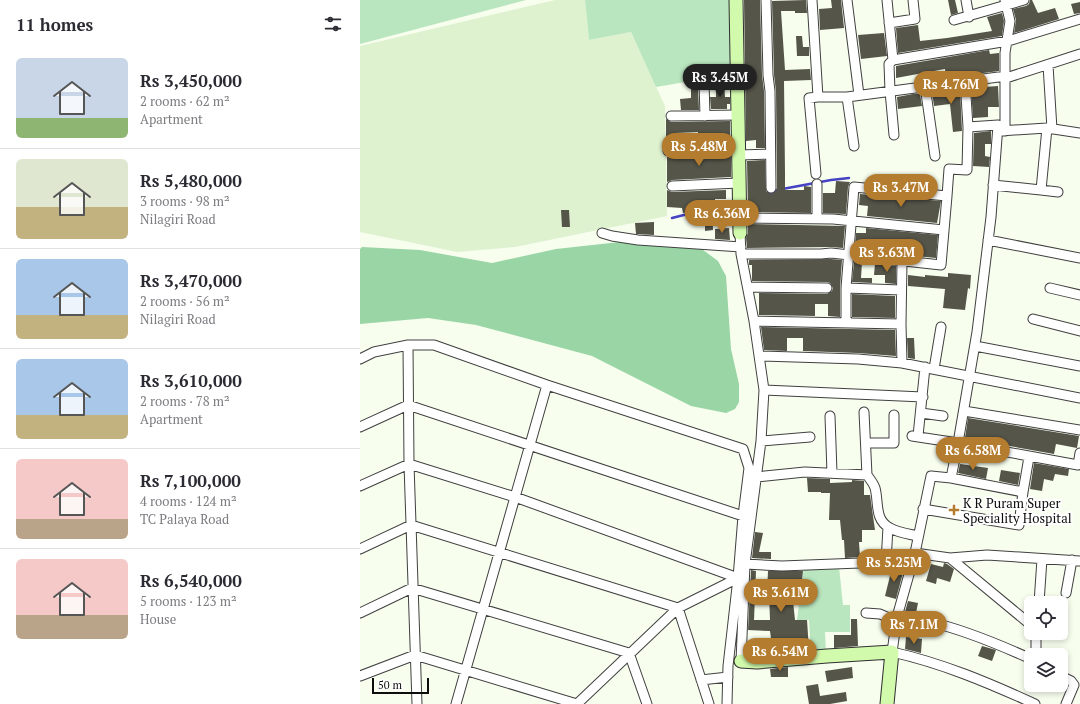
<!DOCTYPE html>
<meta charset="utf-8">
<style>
:root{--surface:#fff;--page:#f7f7f7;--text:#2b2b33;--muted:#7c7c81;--line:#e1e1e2;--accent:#b47c2e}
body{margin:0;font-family:"PT Serif",serif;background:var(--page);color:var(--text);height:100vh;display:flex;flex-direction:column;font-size:15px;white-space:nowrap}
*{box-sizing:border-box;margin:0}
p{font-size:13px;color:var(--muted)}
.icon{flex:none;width:22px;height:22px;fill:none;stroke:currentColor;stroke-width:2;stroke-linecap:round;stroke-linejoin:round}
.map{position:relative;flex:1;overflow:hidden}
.panel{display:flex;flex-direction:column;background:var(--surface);width:360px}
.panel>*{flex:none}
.buttons{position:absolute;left:664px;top:596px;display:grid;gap:8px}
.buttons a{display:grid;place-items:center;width:44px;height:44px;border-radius:6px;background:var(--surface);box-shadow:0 2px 6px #0003;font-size:20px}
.scale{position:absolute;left:12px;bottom:10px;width:57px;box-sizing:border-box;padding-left:4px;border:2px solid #0d0d0d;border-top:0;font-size:11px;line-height:14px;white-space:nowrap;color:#0d0d0d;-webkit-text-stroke:3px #fff;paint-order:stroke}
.price{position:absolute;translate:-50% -34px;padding:0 9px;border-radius:14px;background:var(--accent);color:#fff;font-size:13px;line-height:26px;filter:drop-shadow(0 1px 2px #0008)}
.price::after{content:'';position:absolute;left:50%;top:24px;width:12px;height:9px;margin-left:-6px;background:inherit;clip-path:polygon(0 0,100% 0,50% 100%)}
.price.selected{background:#222;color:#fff}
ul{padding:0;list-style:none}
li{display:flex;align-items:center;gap:12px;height:100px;padding:0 16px}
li+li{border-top:1px solid var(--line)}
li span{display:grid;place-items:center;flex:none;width:112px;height:80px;border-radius:6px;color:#555}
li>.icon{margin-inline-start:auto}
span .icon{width:48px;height:48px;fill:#fffc;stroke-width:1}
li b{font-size:17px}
h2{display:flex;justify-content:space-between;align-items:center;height:48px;padding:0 16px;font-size:17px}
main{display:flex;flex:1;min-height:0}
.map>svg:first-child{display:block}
.farmland{fill:#dff2d0}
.green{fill:#bae6bf}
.forest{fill:#9ad6a5}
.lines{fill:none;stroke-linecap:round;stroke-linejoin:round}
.stream{stroke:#4642c4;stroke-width:2.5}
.building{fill:#55554a}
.street-casing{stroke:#404040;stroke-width:11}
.secondary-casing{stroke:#2f2f2f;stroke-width:15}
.street{stroke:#fff;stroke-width:9}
.secondary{stroke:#d2faad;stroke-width:13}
.poi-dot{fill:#b47c2e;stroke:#fff;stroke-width:1.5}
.labels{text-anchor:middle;stroke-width:4;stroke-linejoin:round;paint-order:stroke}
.poi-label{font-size:13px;fill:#0d0d0d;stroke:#fff;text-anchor:start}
</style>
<main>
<section class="panel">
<h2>11 homes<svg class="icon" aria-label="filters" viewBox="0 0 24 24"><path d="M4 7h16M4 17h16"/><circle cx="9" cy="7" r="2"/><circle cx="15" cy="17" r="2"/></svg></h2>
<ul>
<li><span style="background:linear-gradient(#c9d6e8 75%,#8fb573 0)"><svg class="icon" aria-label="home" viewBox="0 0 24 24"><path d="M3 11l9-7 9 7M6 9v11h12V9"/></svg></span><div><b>Rs 3,450,000</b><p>2 rooms · 62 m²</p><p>Apartment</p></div></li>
<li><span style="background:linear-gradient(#dfe7d0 60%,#c2b280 0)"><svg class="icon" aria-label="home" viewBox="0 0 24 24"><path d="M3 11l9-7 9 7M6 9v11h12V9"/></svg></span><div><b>Rs 5,480,000</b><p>3 rooms · 98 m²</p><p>Nilagiri Road</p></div></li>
<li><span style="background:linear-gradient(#a9c7e8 70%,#c2b280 0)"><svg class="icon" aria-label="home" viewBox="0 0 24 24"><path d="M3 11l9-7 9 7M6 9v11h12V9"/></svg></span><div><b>Rs 3,470,000</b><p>2 rooms · 56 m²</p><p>Nilagiri Road</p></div></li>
<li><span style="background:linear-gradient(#a9c7e8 70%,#c2b280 0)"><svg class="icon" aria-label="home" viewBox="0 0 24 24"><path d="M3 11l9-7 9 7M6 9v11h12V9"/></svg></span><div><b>Rs 3,610,000</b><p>2 rooms · 78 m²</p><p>Apartment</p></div></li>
<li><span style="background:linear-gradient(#f6c9c9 75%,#b9a48a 0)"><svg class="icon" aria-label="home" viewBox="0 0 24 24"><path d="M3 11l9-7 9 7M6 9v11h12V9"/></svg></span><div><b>Rs 7,100,000</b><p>4 rooms · 124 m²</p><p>TC Palaya Road</p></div></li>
<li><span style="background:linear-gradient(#f6c9c9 70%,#b9a48a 0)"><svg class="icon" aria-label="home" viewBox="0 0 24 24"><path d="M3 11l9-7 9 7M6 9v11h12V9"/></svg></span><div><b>Rs 6,540,000</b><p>5 rooms · 123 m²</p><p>House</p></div></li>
</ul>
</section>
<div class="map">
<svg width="720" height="704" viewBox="0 0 720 704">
<rect width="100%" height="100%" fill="#f7feee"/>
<path class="farmland" d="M195,0H225L229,40L271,32L305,106L307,216L155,247L97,252L0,232V46Z"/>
<path class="green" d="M0,0H166L0,44Z
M225,0H372L373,79L331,81L296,87L271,32L229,40Z
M444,567H479L483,605H490V632H465L466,653L451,654L449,620H437Z"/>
<path class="forest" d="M269,241H331L358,261L366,276L371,349L379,384V402L375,409L366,413L331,406L232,356L116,325L68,318L0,324V249L2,247L60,250L132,263L196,249Z"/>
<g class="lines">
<path class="stream" d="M407,195L417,190L471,180L489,178
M312,218L375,202"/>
</g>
<path class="building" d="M384,0H400L402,75L404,91L405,148H396V140L386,141Z
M446,0L447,13H435V11H421L425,70L450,69L451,80L424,81L425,173V190H444V186L451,187V213L388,212L387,161L405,160L406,191L411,194L416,191L417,188L416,91L414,75L412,1Z
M471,0H481L484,28L460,30L459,9L472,8Z
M588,0H595L598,13L591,15Z
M670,0H672L678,13L695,8L699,19L654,33L656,20L653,9L666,6L669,4Z
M720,2V13L714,14L711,4Z
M642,13L644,21L642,36L538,53L536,28L558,25L560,41L587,38L632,31L627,17Z
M524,33L527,56L501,59L498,35Z
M436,36H442L443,47H449V56H437Z
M629,50L630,54L639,53V71L608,75L604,74L601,76L586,78L585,69L536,78V66Z
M356,82H364L365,97H370V104H367V109H351L350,97H356Z
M638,86L639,107H628V117L613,118L611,88Z
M331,88H338L339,110H321L320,99L331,98Z
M600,88L602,131L593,132L590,104L574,106L572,92Z
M553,94H560L562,106L538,109L537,97Z
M306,119L311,122L370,121V142L338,144V132L315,133V145L306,146Z
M631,131V144H625V156L630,157L629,167L613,166L614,133Z
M371,154V177L312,180L307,182V157Z
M476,181L490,182L488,187L486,214L463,213V193H475Z
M307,190L312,192L366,190V199H355V206H352L353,230L345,231V208H331L332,212L323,213L322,208L307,207Z
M500,194L581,201L577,223L507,216L508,206L499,205Z
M201,210H209L210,227H202Z
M294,222V235L276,234L275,223Z
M388,224L485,226L483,248L471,247L387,248L386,238L388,233Z
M369,228L370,240L355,239V229Z
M506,228L578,235L576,258L537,254L538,243L525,242V253L495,250L496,233H506Z
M471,259L482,260L480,288V317L468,316V304H455V316L399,315V293L467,294L472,291L473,288L470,283L467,282L392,281V265H389V260Z
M494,262H502L501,278H512V283L492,282Z
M515,264L536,266V284L525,283V275H514Z
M588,273L611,275L610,289L608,288L605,310L583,308L585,289L548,286V275L565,277V275L588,277Z
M492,294L535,296V318L492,317Z
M401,327L535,330L536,356L498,353L443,351V338H427V351L404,350Z
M547,338H554L555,359L548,358Z
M608,418L719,436L717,448L696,444L694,454L605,438Z
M674,463L709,469L708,476L695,474L693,481L684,479L682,491L670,489Z
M600,464L628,468L626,479L598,473Z
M641,470L660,473L658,485L639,481Z
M447,478L470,479V483L492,482V480L504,481V495H510L515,530H502V542H499L500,557L485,558L484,540H482L480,520H469L470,493H461V492H448Z
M395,532L403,533L399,552H411V559L392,558Z
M584,563L587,564L594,569L590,582L577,578L576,584L566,581L571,564L583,567Z
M532,568L544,569L536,599L525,596Z
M391,570L396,571L394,620H410L409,593H407L408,571H443L441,590L424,589L426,602L433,601L435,620H447L449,650L413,653L410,631L388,630Z
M548,601L558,603L556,613L545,612Z
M491,619H497L498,646L474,648V635H491Z
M546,637L562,639L561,653L545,649Z
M622,646L636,650L632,661L618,656Z
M428,667V677H411L410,669Z
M492,667L493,678L467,682L465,671Z
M458,684L460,696L486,692L487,701L470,704H449L446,686Z"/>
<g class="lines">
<defs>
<path id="street" d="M406,0L408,75L410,91L411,188
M452,0L458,97H487L646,76
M487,0L499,95
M527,0L533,60
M606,0L609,17
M594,20L664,0
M529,23L555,19L553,0
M688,65L692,129
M646,78L720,54
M344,82L345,116
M565,86L575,156
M487,97L494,146
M311,116L378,115
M640,131L687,128L720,133
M645,131V53L650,21L645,0
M534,135L530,91L529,64L533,60L648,41L720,19
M308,151L378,148
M379,155L410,154
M456,174L449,98L458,97
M633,185L681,190L687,128
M312,186L379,183
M681,190L698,192
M587,196L589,169L607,170L608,127
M379,218L473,219L584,230
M457,219V184
M242,233L252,236L278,240L381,247
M380,233L381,254L394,321L404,390L401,441L385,564L381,661
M628,240L720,258
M381,254H461L471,253L581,265L587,196L494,187L486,288
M542,261L541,324L542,363
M388,287L467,288
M690,288L720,295
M673,319L720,331
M394,321L541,324
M486,322V288L541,290
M48,345L49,464L57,704
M615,346L720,366
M400,356L498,359L542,363L720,398
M0,359L14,352L48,345H74L187,385L383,449L389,468L383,516L378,578L155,497L49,464L0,486
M574,369L581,327
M404,390L563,397
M604,411L720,430
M504,412L507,475
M561,413L583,416
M470,416L472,473
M0,427L48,405L383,516
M552,436L598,443L617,332L631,217L638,125L608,127L605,80
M558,436L565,367
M401,441L450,437
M506,443H534V415
M396,477L445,472L507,475C510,479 514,484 515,488C519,502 514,520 530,528C539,533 549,534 558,536
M591,478L663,492
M563,509L659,525L663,492L669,457
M0,549L51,525L318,608L349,704
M555,553L590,558L627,555L720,561
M590,558L671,625
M526,562L528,527
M385,564L422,566L526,562L552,564
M706,593L712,560
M679,603L682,559
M0,613L52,588L269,653L287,704
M506,613L520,614L536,621
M537,617C548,618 559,619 570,622C605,630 638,644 671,659
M676,655V633
M0,676L55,655L217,704
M701,676L711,681L714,685L706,704
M341,680L368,677
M96,704L187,385
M217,704L318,608L378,578
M367,704L368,666L378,578
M675,704C629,683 582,663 532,652L537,617L555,553L571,476L591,478L598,443L718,465L720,453"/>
<path id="secondary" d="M376,0L380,233
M381,661L397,662L467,656L532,652L527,704"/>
</defs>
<use href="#street" class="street-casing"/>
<use href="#secondary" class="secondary-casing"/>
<use href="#street" class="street"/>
<use href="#secondary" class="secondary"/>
</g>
<path class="poi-dot" d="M592 504h4v4h4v4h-4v4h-4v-4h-4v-4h4z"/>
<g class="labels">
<g class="poi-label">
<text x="603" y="508">K R Puram Super<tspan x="603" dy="15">Speciality Hospital</tspan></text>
</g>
</g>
</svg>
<div class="buttons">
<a><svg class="icon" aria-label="locate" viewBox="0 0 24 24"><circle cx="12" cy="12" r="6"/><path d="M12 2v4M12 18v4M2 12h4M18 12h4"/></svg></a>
<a><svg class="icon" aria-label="layers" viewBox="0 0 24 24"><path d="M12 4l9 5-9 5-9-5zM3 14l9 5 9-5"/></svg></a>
</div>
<div class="scale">50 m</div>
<b class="price selected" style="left:360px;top:98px">Rs 3.45M</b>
<b class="price" style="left:591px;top:105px">Rs 4.76M</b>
<b class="price" style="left:339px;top:167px">Rs 5.48M</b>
<b class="price" style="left:541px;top:208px">Rs 3.47M</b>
<b class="price" style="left:362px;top:234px">Rs 6.36M</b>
<b class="price" style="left:527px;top:273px">Rs 3.63M</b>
<b class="price" style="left:613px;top:471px">Rs 6.58M</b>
<b class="price" style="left:534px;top:583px">Rs 5.25M</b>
<b class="price" style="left:421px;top:613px">Rs 3.61M</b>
<b class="price" style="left:554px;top:645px">Rs 7.1M</b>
<b class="price" style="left:420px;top:672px">Rs 6.54M</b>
</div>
</main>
